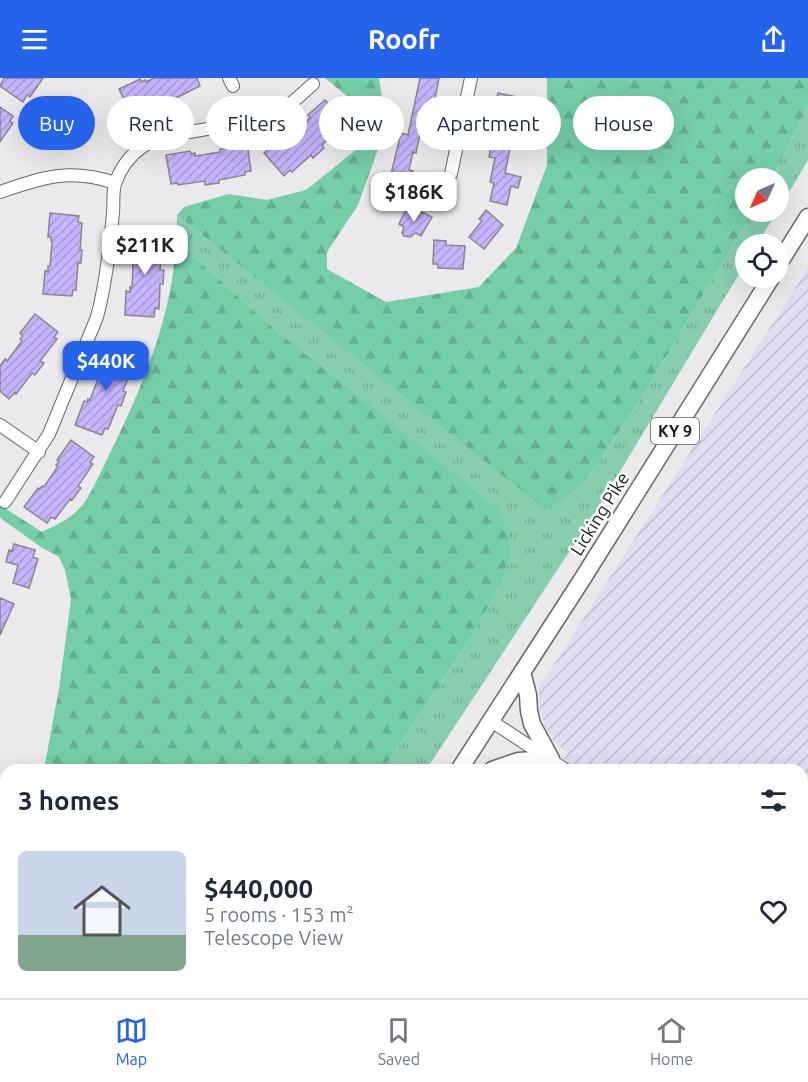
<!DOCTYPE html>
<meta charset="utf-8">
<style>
:root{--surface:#fff;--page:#f6f6f7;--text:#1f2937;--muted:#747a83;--line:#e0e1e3;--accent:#2563eb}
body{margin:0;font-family:Ubuntu,sans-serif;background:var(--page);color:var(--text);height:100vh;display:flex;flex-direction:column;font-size:22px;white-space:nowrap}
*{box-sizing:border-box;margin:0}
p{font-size:20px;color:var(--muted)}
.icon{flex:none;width:33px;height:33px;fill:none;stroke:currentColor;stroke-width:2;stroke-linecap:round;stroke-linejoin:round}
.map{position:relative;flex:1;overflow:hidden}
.details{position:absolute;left:0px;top:686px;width:808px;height:236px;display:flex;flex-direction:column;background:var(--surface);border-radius:18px 18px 0 0;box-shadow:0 6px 24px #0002}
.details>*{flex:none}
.banner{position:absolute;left:18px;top:18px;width:772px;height:54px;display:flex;gap:12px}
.needle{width:39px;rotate:225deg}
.tools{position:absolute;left:735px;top:90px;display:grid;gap:12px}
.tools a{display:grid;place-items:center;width:54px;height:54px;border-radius:50%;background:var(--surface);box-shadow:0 6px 24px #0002;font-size:30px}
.price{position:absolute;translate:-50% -51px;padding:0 14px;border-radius:12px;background:#fff;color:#222;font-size:20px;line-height:39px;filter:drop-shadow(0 2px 3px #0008)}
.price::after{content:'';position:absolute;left:50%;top:36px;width:18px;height:14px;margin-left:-9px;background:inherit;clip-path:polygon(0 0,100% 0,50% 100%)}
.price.active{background:var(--accent);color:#fff}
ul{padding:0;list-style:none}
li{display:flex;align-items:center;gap:18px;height:150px;padding:0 18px}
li+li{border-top:2px solid var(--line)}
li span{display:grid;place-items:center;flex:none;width:168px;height:120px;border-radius:9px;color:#555}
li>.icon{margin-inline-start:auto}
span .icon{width:72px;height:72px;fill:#fffc;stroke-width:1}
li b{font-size:26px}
h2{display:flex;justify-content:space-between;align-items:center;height:72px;padding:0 18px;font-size:26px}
.chip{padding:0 21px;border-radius:27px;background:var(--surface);box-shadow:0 6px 24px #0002;font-size:21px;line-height:54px}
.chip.active{background:var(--accent);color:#fff}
header{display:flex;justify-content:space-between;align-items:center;height:78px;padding:0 18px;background:var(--accent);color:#fff;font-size:27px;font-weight:700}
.dock{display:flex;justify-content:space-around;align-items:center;height:84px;border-top:2px solid var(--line);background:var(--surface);font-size:16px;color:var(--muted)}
.dock a{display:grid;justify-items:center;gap:3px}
.dock .active{color:var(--accent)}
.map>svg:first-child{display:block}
.industrial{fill:url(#industrial-furrows)}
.grass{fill:url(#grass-tufts)}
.forest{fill:url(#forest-firs)}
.building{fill:url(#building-hatch);stroke:#88878a;stroke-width:1.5}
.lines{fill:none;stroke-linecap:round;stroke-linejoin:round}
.minor-casing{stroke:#69676a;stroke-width:14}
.major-casing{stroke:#69676a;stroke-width:19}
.minor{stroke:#fff;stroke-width:12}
.major{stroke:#fff;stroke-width:16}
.labels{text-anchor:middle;stroke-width:5;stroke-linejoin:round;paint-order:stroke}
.shield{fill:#fff;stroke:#616061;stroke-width:1.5}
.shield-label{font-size:16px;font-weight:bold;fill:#1d1c1d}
.street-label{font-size:18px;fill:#1d1c1d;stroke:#fff}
</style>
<header><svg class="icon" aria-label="menu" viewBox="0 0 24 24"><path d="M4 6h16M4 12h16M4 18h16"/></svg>Roofr<svg class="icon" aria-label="share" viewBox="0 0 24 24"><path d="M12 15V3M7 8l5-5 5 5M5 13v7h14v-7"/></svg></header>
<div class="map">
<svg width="808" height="920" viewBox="0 0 808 920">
<defs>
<pattern id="industrial-furrows" width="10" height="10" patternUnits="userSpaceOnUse" patternTransform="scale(1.5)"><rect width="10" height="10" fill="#e0ddf3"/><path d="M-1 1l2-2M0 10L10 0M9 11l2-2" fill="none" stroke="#c0bdd0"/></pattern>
<pattern id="grass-tufts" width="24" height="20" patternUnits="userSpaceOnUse" patternTransform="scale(1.5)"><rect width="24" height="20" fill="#86ceae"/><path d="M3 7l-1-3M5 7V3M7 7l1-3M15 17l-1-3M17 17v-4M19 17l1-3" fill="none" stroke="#73b095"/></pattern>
<pattern id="forest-firs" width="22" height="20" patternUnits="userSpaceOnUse" patternTransform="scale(1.5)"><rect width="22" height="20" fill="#75cea8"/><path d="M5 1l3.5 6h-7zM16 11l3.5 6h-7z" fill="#65b090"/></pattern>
<pattern id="building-hatch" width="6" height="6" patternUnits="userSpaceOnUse" patternTransform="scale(1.5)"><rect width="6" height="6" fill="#c7b3fd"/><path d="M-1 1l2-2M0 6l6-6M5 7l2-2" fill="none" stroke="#aa99d8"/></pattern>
</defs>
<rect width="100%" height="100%" fill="#ebe9ec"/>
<path class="industrial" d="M808,190V920H466L470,915H802V692L558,691L568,675L555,665L545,648L539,629V610L560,577Z"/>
<path class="grass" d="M808,27V82L779,131L778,100H772Z
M753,134H777L757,166H746L745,186L598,430L426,692L383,691L477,550L500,507L279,255L176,163L177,137L415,326L585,404L642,319Z
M342,915H403L400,920H339Z"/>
<path class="forest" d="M325,0H379L386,49L358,127L327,174V191L386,224L479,209L516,170L547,87V0H808V27L772,100H746V134H753L642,319L585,404L546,432L177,137L184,129L229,116L267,122L306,112L367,63L366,42L349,20Z
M176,163L279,255L499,432L508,453L510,477L500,507L477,550L383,691H44L59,611L71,521L65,492L59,479L41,469L0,440V427L42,454C59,446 76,438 86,422C95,408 102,391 109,377C142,311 173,237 176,163Z
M0,719L6,724V915H277L273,920H0Z
M403,915H470L466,920H400Z"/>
<path class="building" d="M4,0H43L30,19L27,17L23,24L0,8Z
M154,0H197L200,8L176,20L177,23L164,30L163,27L140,38L139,35L132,38L119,11L140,1L141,4L145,2L146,4Z
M420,0H439L433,31L429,30L426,48L422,47L416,75L413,74L409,92L413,93L411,105L409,104L407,111L405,110L404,120L386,117L401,55L408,57Z
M498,15L517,19L507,70H510L505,95L521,99L518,110L511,108L507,127L490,123L494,105L490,104L495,80L489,79L492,62H489L491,50L494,51L500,25L496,24Z
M325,22L345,44L340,48L342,50L322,67L324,70L313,80L311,77L292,94L290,92L284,98L264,75L282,60L284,62L287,59L289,61L308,44L306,43L310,40L308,37Z
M0,29L13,38L10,43L13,45L0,64Z
M247,64L251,93L245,94V97L219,102V105L205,107V103L178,107V105L171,106L166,77L190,73L191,76L195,75V78L220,74V71H223V68Z
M406,132L417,138L420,133L432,139L421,158L416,155L410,159L404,158L402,155L404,149L399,146Z
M486,132L503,147L484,171L469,159L482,143L479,141Z
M50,135L79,138L78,144L82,145L80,172H82L81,185H78L76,212H73L72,218L43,216L45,193H48V188H50L52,164L51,163V159H48Z
M130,156L159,158L158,164H162L160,192H164L163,206H160L159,231L155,230L154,239L125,237L126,213L130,214V209L132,210L133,185H131V180H128Z
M434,162L446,163V167L465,168L463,191L438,190V186H433Z
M35,236L58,254L54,259L57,261L40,283L44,285L35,297L32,295L16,316L15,314L9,321L0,313V288L5,281L7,283L22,263L20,261L23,258L20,255Z
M105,270L132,280L129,287L133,288L123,313L126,314L121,328L118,327L108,351L105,350L102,357L75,347L84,323L87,324L88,321L90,322L99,298H98L99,294L96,293Z
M71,362L94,379L90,384L93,386L78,408L81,410L72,422L70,421L55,441L51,439L47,445L24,429L38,410L40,411L42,408L44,409L58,388L56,387L59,384L57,382Z
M14,466L35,472L33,479L38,481L29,510L13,505L18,487L6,484L9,472L12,473Z
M0,520L14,526L0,557Z"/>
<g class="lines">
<defs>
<path id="minor" d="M229,0L233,8
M451,96L471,0
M0,114C43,99 70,90 115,105
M0,347L39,374
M5,424L49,356L97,239C106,206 110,169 113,135C114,124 112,112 116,103C125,80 142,65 165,58L268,41L286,30L313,6
M491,643L566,692
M802,822L808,823"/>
<path id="major" d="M778,187L808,139
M459,692L583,500L771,200
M492,692L518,683L551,681L532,646L529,633L528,617L522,594
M306,920L309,915"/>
</defs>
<use href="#minor" class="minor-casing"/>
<use href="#major" class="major-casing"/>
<use href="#minor" class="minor"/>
<use href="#major" class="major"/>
</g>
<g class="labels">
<rect class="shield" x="651" y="340" width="48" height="26" rx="4.5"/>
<g class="shield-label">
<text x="675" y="359">KY 9</text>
</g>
<g class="street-label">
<text transform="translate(600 436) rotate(-58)" y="6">Licking Pike</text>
</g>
</g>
</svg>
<div class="tools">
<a><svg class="needle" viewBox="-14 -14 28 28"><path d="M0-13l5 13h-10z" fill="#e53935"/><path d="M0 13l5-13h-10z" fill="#747a83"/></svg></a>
<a><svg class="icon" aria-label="locate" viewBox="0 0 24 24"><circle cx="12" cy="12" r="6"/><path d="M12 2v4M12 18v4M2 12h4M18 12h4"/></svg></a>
</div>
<b class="price" style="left:414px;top:145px">$186K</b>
<b class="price" style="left:145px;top:198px">$211K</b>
<b class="price active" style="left:106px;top:314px">$440K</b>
<div class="banner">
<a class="chip active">Buy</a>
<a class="chip">Rent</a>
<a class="chip">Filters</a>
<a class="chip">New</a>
<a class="chip">Apartment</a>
<a class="chip">House</a>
</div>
<section class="details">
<h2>3 homes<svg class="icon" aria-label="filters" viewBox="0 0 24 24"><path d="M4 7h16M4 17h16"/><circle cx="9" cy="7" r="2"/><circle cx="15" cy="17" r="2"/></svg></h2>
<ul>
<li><span style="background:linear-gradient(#c9d6e8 70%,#7fa58c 0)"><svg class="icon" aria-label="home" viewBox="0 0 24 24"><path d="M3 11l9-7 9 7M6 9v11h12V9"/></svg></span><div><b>$440,000</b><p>5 rooms · 153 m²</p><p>Telescope View</p></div><svg class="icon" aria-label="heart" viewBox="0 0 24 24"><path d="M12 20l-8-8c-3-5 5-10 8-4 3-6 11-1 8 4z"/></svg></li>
</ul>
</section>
</div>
<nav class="dock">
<a class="active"><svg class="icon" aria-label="map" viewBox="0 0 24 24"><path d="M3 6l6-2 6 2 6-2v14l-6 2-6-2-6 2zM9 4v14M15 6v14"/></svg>Map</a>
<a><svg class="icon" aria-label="saved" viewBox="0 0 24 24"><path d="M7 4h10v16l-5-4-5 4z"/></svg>Saved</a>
<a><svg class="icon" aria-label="home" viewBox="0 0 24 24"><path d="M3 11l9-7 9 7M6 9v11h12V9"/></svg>Home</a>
</nav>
